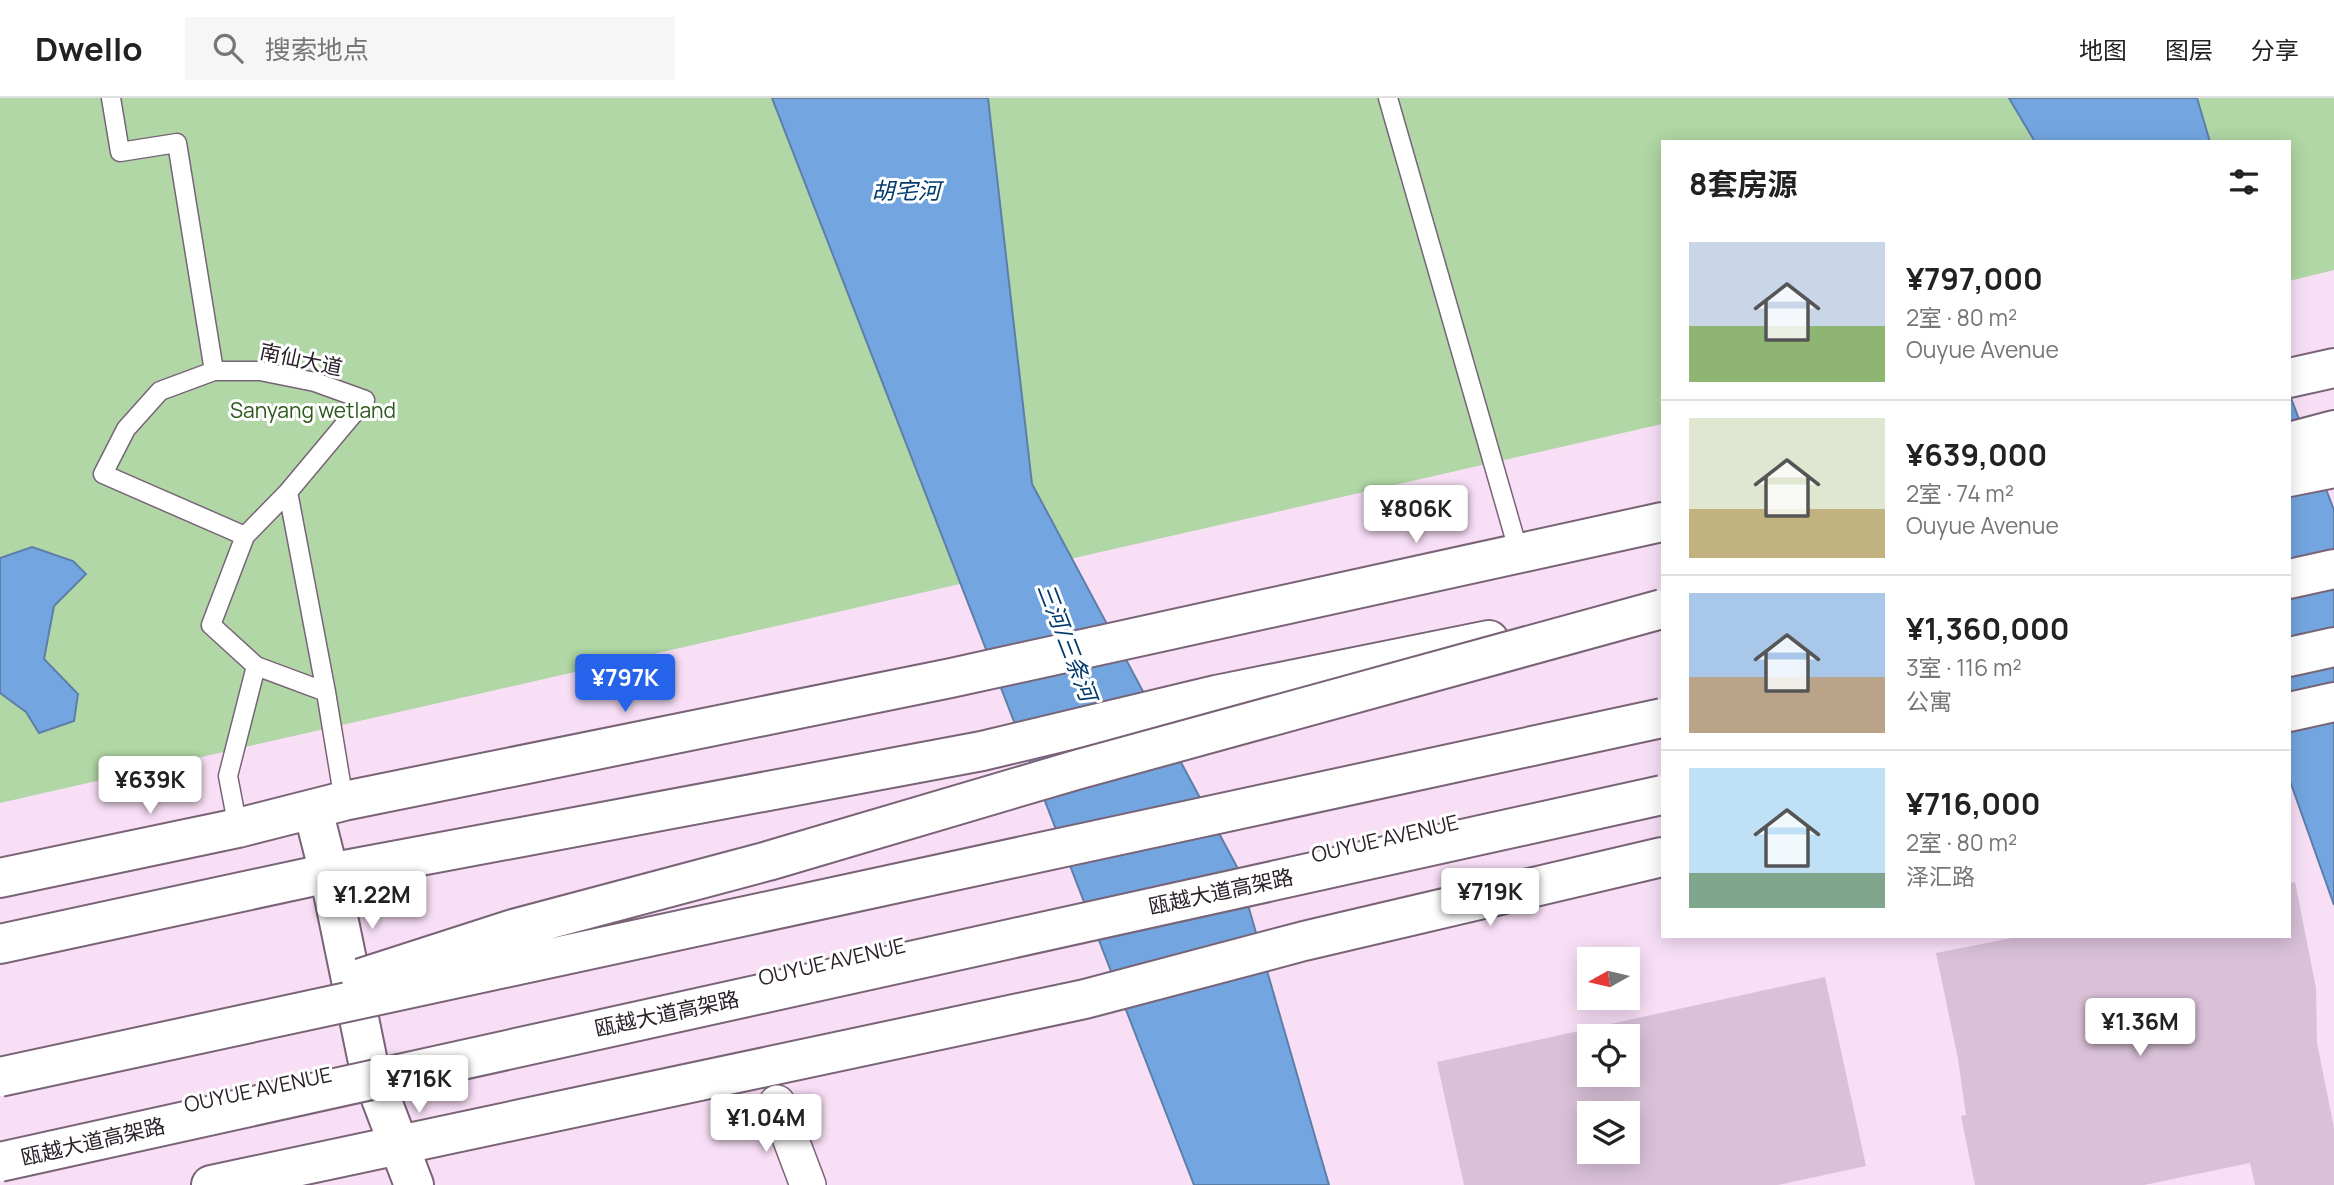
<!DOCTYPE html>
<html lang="zh">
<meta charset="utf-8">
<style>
:root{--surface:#fff;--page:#f6f6f6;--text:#222;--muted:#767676;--line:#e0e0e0;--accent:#2563eb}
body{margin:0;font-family:Manrope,"Noto Sans SC",sans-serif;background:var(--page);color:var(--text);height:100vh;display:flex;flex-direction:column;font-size:26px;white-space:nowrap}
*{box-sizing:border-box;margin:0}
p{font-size:23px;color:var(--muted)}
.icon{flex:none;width:38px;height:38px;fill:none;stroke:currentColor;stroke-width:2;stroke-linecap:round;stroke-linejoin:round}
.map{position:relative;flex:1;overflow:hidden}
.sheet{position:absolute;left:1661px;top:42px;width:630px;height:798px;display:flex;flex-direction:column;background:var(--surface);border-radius:0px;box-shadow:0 4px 18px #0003}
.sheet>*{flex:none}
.needle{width:46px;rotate:262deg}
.controls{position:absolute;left:1577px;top:849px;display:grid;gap:14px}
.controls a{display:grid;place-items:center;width:63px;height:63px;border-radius:0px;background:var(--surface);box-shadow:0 4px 18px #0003;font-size:35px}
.price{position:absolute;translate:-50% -60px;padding:0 16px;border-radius:7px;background:#fff;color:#222;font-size:23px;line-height:46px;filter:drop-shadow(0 2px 4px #0008)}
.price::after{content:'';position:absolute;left:50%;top:42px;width:21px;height:16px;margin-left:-10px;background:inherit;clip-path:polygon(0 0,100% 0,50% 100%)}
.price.current{background:var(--accent);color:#fff}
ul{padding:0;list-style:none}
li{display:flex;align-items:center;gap:21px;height:175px;padding:0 28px}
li+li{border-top:2px solid var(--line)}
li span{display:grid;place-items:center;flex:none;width:196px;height:140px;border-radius:0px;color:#555}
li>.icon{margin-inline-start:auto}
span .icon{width:84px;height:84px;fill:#fffc;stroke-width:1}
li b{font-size:30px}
h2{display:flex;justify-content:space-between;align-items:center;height:84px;padding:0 28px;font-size:30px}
header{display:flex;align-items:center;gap:42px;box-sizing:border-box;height:98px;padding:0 35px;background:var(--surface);border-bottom:2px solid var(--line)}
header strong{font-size:33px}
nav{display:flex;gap:38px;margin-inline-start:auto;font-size:24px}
.search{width:490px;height:63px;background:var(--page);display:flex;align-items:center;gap:18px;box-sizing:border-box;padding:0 24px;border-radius:0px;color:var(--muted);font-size:26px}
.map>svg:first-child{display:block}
.green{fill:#b0d7a5}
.water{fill:#73a6e0;stroke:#5e7eaa;stroke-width:2}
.building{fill:#dac1d8;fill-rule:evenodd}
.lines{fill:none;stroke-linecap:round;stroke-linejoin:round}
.service-casing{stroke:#786377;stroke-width:21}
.minor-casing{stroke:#786377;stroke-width:38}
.tertiary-casing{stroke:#786377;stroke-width:42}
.trunk-casing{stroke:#786377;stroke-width:42}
.service{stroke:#fff;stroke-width:18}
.minor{stroke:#fff;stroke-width:35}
.tertiary{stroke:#fff;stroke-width:38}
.trunk{stroke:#fff;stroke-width:38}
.trunk-bridge-casing{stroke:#786377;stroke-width:42;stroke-linecap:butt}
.trunk-bridge{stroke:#fff;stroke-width:38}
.labels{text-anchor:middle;stroke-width:6;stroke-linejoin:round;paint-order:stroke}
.street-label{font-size:21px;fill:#2c222b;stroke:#fff}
.park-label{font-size:21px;fill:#2a581a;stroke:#fff}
.water-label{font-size:23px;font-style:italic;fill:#003a6e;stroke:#fff}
</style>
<header>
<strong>Dwello</strong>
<div class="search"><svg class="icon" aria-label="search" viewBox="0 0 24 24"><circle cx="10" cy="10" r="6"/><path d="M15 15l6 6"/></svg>搜索地点</div>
<nav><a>地图</a><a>图层</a><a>分享</a></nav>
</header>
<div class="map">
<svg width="2334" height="1087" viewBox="0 0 2334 1087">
<rect width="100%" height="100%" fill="#f8dff6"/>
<path class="green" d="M0,0H2334V172L2289,183V44H1662V326L0,705Z"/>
<path class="water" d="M772,0H988L1032,386L1237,769L1329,1087H1194Z
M2009,0H2197L2210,44H2035Z
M2289,295L2334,412V807L2289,680Z
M32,449L73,463L86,476L54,508L44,561L78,596L74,623L39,635L26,614L0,595V460Z"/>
<path class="building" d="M2295,784L2316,890L2317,945L2334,1030V1087H2255L2250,1065L2144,1087H1975L1961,1018L1966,1017L1958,961L1936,855L2022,838H2289V785Z
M1825,879L1866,1068L1778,1087H1464L1437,964ZM1589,938H1628V976H1589ZM1589,1015H1628V1054H1589Z"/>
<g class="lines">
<defs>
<path id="service" d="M111,0L120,54L177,45L214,273H260L315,284L365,302L288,394L245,438L211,527L256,568L326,594L344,703
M1388,0L1519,455
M214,273L160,293L126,331L103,376L245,438
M288,394L326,594
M238,730L228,678L256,568"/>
<path id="minor" d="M777,1005L808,1087"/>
<path id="tertiary" d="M2289,280L2334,270
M2289,614L2334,604
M313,712L329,775L369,969L414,1087
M0,780L238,730L344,703L951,580L1662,424
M211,1087L1085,901L1304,843L1662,759"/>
<path id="trunk" d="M2289,344L2334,332
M2289,379L2334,370
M2289,481L2334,471
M2289,559L2334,549
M0,846L329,775L982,653L1216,597L1489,542"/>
</defs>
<use href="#service" class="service-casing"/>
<use href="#minor" class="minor-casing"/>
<use href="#tertiary" class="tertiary-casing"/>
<use href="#trunk" class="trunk-casing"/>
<use href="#service" class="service"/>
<use href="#minor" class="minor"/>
<use href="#tertiary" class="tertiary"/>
<use href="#trunk" class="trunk"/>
<defs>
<path id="trunk-bridge" d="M361,880L513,831L768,763L1076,672L1662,511
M0,979L1662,620
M0,1064L1662,697"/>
</defs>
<use href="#trunk-bridge" class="trunk-bridge-casing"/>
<use href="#trunk-bridge" class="trunk-bridge"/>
</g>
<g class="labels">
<g class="street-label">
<text transform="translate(301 262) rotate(12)" y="7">南仙大道</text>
<text transform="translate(1385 741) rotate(-13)" y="7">OUYUE AVENUE</text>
<text transform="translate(1221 794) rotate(-12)" y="7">瓯越大道高架路</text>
<text transform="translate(832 864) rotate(-13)" y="7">OUYUE AVENUE</text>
<text transform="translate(667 916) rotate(-12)" y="7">瓯越大道高架路</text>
<text transform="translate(258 992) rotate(-12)" y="7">OUYUE AVENUE</text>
<text transform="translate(93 1044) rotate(-13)" y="7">瓯越大道高架路</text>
</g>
<g class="park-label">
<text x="313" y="320">Sanyang wetland</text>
</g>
<g class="water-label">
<text x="906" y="101">胡宅河</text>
<text transform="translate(1067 544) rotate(69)" y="8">三河/三条河</text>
</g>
</g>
</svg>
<div class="controls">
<a><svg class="needle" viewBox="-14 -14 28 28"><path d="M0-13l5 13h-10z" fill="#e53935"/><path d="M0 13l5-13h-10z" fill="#767676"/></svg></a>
<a><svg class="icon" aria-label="locate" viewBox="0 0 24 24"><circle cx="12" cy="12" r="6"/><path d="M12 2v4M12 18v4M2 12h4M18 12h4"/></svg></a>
<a><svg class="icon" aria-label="layers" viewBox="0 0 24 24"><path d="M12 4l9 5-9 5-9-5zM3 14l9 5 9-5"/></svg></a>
</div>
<b class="price" style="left:1416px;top:447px">¥806K</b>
<b class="price current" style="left:625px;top:616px">¥797K</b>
<b class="price" style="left:150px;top:718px">¥639K</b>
<b class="price" style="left:1490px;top:830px">¥719K</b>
<b class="price" style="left:372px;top:833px">¥1.22M</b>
<b class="price" style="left:2140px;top:960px">¥1.36M</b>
<b class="price" style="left:419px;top:1017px">¥716K</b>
<b class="price" style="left:766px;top:1056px">¥1.04M</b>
<section class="sheet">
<h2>8套房源<svg class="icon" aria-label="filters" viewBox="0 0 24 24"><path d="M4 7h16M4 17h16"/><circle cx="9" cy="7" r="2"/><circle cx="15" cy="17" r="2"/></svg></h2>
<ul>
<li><span style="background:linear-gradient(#c9d6e8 60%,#8fb573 0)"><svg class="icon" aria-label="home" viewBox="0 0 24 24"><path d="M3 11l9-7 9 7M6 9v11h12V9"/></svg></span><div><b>¥797,000</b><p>2室 · 80 m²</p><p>Ouyue Avenue</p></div></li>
<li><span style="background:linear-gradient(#dfe7d0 65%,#c2b280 0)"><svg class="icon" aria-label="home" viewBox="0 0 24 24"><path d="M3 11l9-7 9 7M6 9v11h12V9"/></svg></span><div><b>¥639,000</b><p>2室 · 74 m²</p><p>Ouyue Avenue</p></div></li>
<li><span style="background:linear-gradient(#a9c7e8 60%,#b9a48a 0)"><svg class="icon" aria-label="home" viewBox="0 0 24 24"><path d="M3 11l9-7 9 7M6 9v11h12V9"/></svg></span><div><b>¥1,360,000</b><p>3室 · 116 m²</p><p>公寓</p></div></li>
<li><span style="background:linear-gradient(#bfe0f5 75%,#7fa58c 0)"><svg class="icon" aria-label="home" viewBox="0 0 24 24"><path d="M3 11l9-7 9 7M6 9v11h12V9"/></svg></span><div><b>¥716,000</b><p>2室 · 80 m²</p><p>泽汇路</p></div></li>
</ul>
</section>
</div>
